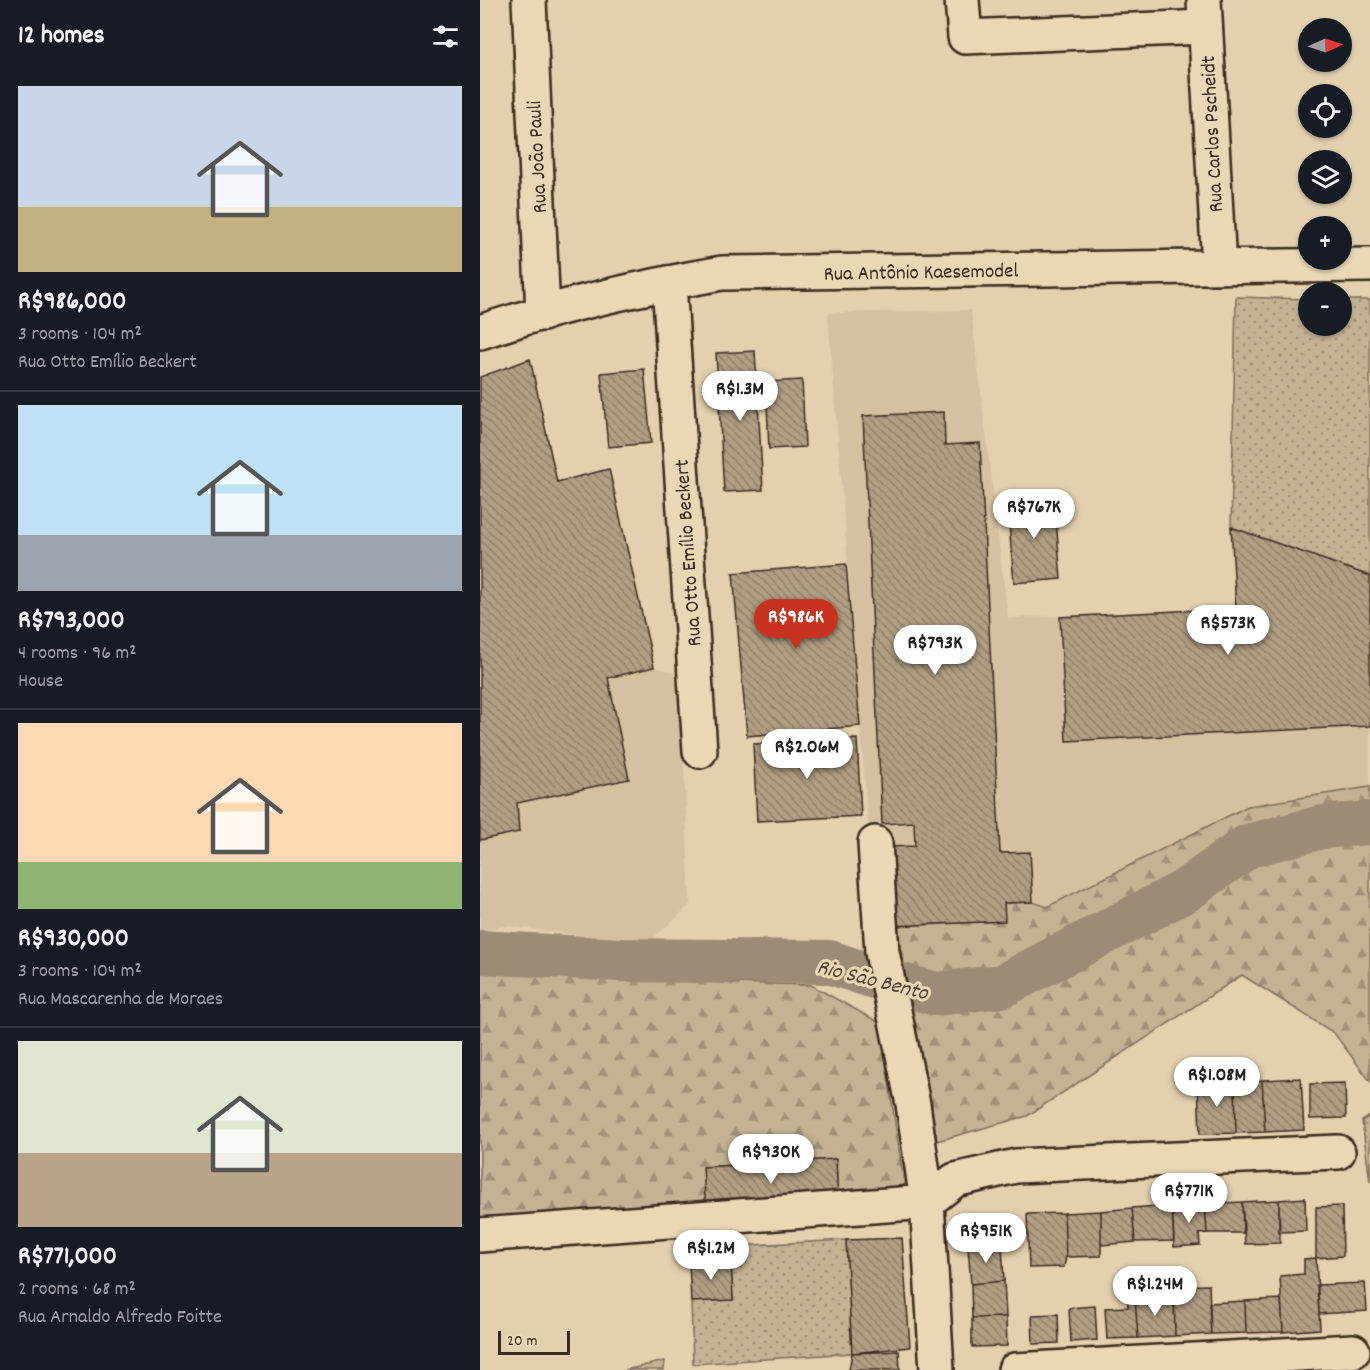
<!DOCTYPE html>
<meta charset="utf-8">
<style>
:root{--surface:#171b24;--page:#20242c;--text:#f1f3f6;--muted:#9ea1a6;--line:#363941;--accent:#c8321e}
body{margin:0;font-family:Dekko,sans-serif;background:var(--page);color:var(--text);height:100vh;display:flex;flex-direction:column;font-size:22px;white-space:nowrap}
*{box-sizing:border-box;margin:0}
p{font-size:20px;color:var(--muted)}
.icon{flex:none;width:33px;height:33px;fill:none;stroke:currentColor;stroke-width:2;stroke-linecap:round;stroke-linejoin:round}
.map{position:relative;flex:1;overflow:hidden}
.side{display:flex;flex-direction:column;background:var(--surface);width:480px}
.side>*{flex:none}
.needle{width:39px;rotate:87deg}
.tools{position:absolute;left:818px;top:18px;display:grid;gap:12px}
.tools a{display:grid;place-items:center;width:54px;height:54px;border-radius:50%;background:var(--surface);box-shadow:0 2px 4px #0004;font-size:30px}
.scale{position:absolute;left:18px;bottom:15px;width:72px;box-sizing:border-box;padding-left:6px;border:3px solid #3b2a1e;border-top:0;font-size:16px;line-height:21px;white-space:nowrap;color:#3b2a1e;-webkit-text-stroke:4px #e9d7b5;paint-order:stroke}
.price{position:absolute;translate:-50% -51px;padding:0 14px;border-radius:21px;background:#fff;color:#222;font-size:20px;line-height:39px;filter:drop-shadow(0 2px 3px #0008)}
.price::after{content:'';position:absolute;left:50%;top:36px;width:18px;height:14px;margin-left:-9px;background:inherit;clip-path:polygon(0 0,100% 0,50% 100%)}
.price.selected{background:var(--accent);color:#fff}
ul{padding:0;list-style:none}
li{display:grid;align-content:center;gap:12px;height:318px;padding:0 18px}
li+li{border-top:2px solid var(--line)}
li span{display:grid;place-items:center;height:186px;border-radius:0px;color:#555}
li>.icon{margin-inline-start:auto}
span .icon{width:108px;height:108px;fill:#fffc;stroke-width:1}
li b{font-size:26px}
h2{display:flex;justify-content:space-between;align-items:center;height:72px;padding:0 18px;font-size:26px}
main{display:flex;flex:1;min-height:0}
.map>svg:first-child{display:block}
.built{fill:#d3c1a2}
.green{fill:url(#green-dots);stroke:#7f6e59;stroke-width:1.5}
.forest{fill:url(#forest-firs);stroke:#7f6e59;stroke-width:1.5}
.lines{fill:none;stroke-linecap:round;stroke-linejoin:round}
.river{stroke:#9d8c74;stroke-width:44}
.building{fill:url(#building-back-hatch);stroke:#3b2a1e;stroke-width:1.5}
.minor-casing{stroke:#3b2a1e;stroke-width:38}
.major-casing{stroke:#3b2a1e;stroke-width:38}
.minor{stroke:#e9d7b5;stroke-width:33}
.major{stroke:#e9d7b5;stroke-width:33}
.labels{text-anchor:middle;stroke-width:6;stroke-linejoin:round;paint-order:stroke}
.street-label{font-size:21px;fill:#3b2a1e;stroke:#e9d7b5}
.water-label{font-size:22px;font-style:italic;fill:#544234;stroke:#e9d7b5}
</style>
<main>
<section class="side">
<h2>12 homes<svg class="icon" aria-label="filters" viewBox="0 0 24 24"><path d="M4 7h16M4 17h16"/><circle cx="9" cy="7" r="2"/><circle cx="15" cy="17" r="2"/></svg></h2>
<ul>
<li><span style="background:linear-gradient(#c9d6e8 65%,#c2b280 0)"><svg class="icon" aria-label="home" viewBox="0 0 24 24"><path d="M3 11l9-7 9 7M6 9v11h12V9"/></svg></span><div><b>R$986,000</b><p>3 rooms · 104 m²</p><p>Rua Otto Emílio Beckert</p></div></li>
<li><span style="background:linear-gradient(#bfe0f5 70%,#9aa5b1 0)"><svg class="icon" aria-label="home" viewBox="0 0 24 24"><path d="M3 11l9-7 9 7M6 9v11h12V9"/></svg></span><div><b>R$793,000</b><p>4 rooms · 96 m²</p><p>House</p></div></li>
<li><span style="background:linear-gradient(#ffd9b3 75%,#8fb573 0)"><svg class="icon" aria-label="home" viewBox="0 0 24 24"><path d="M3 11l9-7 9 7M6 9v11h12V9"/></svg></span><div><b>R$930,000</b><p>3 rooms · 104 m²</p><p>Rua Mascarenha de Moraes</p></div></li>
<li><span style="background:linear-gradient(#dfe7d0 60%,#b9a48a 0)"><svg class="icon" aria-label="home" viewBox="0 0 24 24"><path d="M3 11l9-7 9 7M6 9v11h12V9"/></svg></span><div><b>R$771,000</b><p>2 rooms · 68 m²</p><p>Rua Arnaldo Alfredo Foitte</p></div></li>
</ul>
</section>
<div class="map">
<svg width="890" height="1370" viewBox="0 0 890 1370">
<defs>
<pattern id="green-dots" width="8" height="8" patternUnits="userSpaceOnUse" patternTransform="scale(1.5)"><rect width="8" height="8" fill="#c3b294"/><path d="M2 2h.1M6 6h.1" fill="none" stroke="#a09178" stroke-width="1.8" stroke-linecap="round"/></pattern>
<pattern id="forest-firs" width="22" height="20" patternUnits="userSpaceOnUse" patternTransform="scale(1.5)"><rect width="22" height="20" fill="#c3b294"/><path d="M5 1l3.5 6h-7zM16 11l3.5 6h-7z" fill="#a09178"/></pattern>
<pattern id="building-back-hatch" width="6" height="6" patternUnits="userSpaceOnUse" patternTransform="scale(1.5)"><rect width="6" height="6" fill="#b19f84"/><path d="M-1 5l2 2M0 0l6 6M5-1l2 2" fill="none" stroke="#91826b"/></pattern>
</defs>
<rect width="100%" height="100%" fill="#e2d0af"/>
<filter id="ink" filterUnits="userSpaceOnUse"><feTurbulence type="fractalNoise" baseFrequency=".0167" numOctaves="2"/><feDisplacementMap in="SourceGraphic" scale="12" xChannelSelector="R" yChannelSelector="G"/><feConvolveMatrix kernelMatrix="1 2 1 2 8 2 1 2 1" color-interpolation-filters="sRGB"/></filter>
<g filter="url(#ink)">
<path class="built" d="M491,310L528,618L755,608L751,527L890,576V787L768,806L567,907L553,902L525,921L411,926L407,847L402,824H388L348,313Z
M50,359L77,482L129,469L174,667L200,674L210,905L168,943L26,926L0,931V377Z"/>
<path class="green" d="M756,297L828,299V326H861V300H890V576L751,527Z
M890,1116V1182L882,1121Z
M366,1240L372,1353L213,1364L211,1302L253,1300L251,1260L254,1246Z"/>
<path class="forest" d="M890,787V1081L854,1033L762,975L547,1116L457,1141L432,1039L411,926L524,921V903L553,902L567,907L768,806Z
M0,971H110L213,982L331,985L400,1023L426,1196L358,1204L356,1159L224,1167L226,1211L0,1221Z
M185,1361L184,1370H145Z"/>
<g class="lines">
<path class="river" d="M0,952L140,960L349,962L407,981L457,994L522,986L705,891L768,846L842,827L890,823"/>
</g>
<path class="building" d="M275,351L283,490L244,492L236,353Z
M50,359L77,482L129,469L174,667L128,678L149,779L37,803L39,832L0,840V377Z
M164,369L171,443L128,447L121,373Z
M322,380L325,447L289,449L286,382Z
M464,412L465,445L500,443L520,853L550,852L553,902L524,903L525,921L411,926L408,847L435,846L434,822L402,824L383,416Z
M574,496L581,579L534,583L527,500Z
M751,527L890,576V726L586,741L580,617L756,608Z
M366,564L380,726L267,736L253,573Z
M377,739L381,816L277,821L273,744Z
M821,1078L824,1130L785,1132L782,1080Z
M782,1080L785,1132L756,1133L755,1083Z
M755,1083L756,1133L720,1134L718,1084Z
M865,1083L866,1118L830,1119V1084Z
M356,1159L358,1204L226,1211L223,1167Z
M825,1198L826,1231L799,1232V1200Z
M799,1200L800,1243L765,1244L762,1202Z
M762,1202L763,1233H727L725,1204Z
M725,1204L727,1233L719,1234L720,1245L694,1247L692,1205Z
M692,1205L694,1241L655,1242L652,1208Z
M862,1206L863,1256L836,1258V1207Z
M652,1208L655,1242L621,1245V1211Z
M621,1211V1256L586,1257L584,1213Z
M584,1213L586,1257L584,1267L549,1268L547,1214Z
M520,1216L522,1245L488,1247L487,1217Z
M422,1238L430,1347L372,1353L366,1240Z
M522,1245L524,1281L491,1284L488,1247Z
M836,1258L840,1329L803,1332L800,1276L824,1274V1259Z
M251,1260L253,1300L211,1302L209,1262Z
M524,1281L526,1317L492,1318L491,1284Z
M885,1283L887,1311L839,1314L837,1285Z
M729,1285L731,1334L695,1336L694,1286Z
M694,1296L695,1336L658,1338L655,1298Z
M655,1298L658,1338L627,1339L625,1308L648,1307V1299Z
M801,1299L803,1332L766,1333L765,1301Z
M765,1301L766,1333L731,1334L729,1303Z
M615,1306L617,1340L591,1342L589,1308Z
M578,1314L579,1343L553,1344L552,1315Z
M526,1317L527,1346L492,1347V1318Z
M419,1351L420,1370H369L372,1353Z"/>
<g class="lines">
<defs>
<path id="minor" d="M482,0L485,37L725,27
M189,283L220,751
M395,843L402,952L433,1104L447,1202L457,1370
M447,1202L475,1180L536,1166L858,1152
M0,1235L447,1202
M535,1370L873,1351"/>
<path id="major" d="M49,0L63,314
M724,0L739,267
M0,332C78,306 161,287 242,273L890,265"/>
</defs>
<use href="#minor" class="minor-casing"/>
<use href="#major" class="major-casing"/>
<use href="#minor" class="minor"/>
<use href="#major" class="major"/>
</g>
</g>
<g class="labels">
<g class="street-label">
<text transform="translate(731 134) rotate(-93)" y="7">Rua Carlos Pscheidt</text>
<text transform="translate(56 157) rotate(-93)" y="7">Rua João Pauli</text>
<text transform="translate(441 271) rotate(-1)" y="7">Rua Antônio Kaesemodel</text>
<text transform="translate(207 553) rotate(-94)" y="7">Rua Otto Emílio Beckert</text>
</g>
<g class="water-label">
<text transform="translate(393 978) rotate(14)" y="8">Rio São Bento</text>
</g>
</g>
</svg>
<div class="tools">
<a><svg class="needle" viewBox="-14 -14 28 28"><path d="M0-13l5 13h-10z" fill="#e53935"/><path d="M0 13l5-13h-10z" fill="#9ea1a6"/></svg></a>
<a><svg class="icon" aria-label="locate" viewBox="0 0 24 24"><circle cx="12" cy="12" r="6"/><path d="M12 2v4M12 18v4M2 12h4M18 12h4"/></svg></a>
<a><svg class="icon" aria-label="layers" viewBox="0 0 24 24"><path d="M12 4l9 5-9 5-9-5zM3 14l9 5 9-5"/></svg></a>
<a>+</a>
<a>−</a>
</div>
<div class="scale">20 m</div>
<b class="price" style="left:260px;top:422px">R$1.3M</b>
<b class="price" style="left:554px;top:540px">R$767K</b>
<b class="price selected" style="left:316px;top:650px">R$986K</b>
<b class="price" style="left:748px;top:656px">R$573K</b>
<b class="price" style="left:455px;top:676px">R$793K</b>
<b class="price" style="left:327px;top:780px">R$2.06M</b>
<b class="price" style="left:737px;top:1108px">R$1.08M</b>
<b class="price" style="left:291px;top:1185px">R$930K</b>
<b class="price" style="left:709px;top:1224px">R$771K</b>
<b class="price" style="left:506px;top:1264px">R$951K</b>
<b class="price" style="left:231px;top:1281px">R$1.2M</b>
<b class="price" style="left:675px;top:1317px">R$1.24M</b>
</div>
</main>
